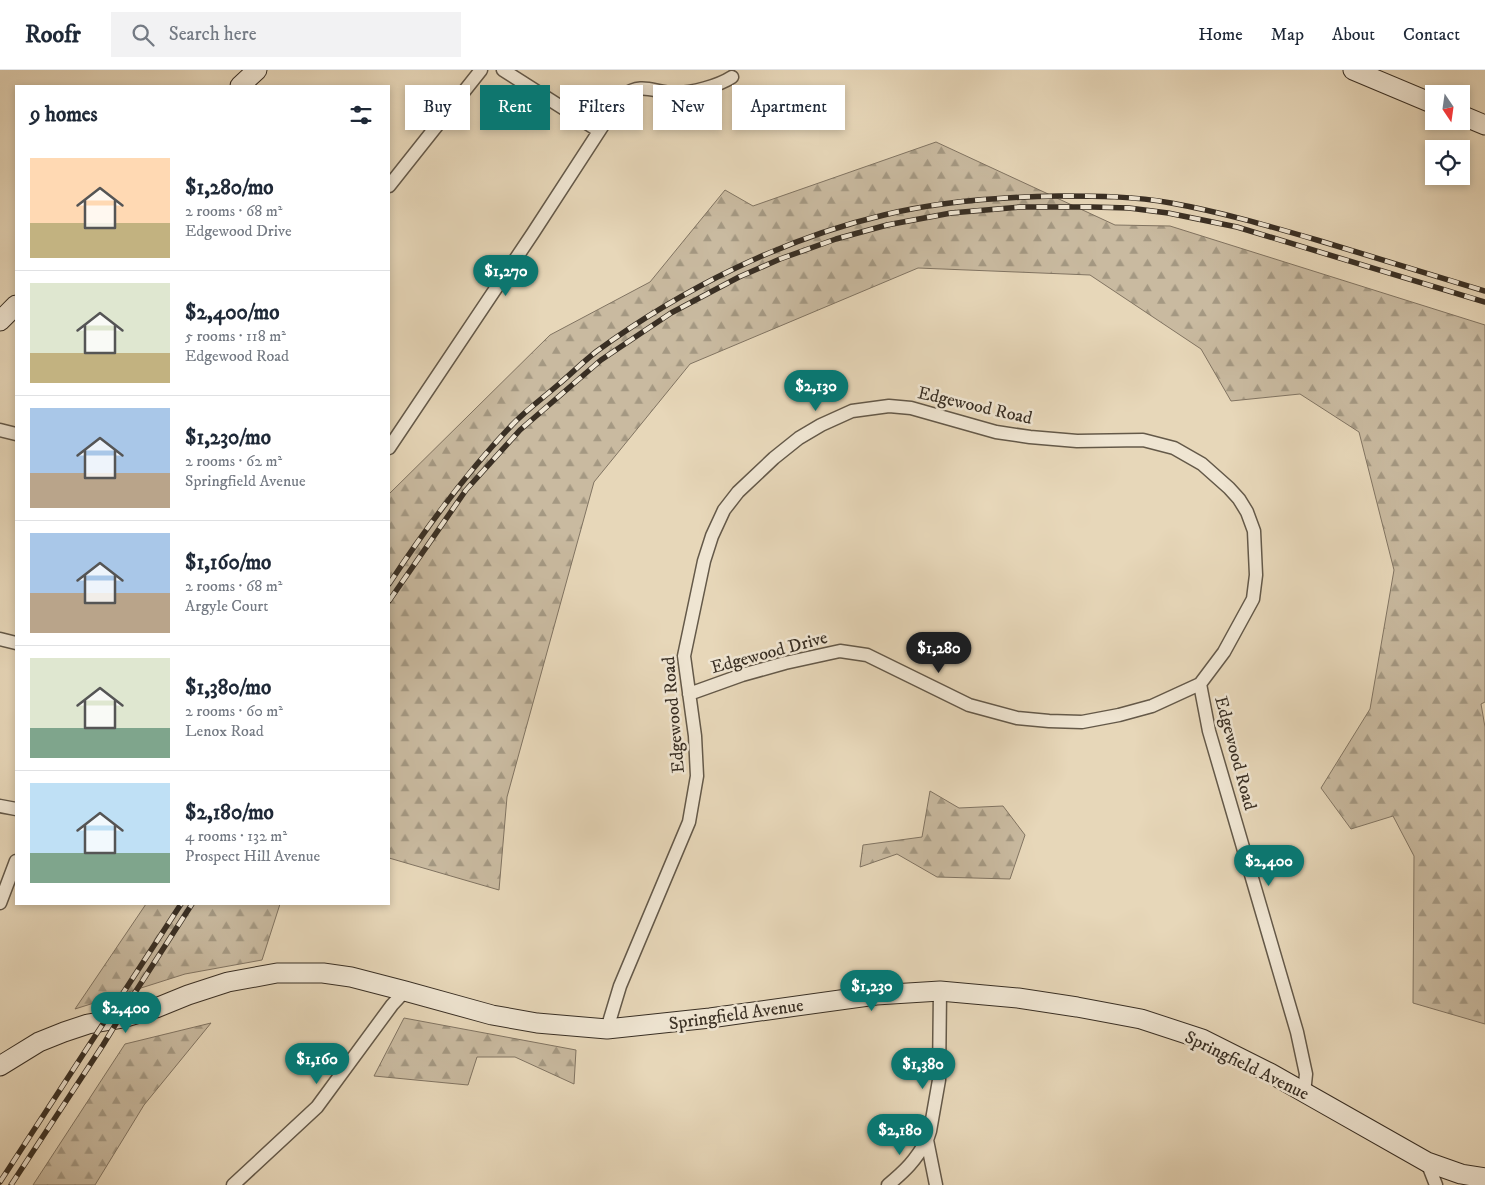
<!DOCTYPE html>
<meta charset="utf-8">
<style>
:root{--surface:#fff;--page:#f2f2f3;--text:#1f2937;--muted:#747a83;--line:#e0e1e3;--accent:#0f766e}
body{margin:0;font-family:"IM FELL DW Pica",serif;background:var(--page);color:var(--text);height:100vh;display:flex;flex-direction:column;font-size:19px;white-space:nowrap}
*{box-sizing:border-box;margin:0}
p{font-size:16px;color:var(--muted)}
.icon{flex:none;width:28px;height:28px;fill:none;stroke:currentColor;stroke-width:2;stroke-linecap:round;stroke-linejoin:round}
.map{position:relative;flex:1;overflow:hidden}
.details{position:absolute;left:15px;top:15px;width:375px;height:820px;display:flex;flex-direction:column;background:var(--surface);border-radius:0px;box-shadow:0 2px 8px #0003}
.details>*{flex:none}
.banner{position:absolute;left:405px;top:15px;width:475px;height:45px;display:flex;gap:10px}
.needle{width:32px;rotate:167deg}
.fabs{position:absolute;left:1425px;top:15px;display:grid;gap:10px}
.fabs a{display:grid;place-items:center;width:45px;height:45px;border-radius:0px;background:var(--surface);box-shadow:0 2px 8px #0003;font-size:25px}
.price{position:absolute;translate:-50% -42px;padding:0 11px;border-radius:18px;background:var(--accent);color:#fff;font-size:16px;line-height:32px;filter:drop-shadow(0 1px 2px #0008)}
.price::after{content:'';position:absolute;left:50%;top:30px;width:15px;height:11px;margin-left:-8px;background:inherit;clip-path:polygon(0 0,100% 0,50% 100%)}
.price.current{background:#222;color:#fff}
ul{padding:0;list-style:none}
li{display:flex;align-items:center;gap:15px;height:125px;padding:0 15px}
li+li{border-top:1px solid var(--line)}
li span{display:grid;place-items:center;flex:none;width:140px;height:100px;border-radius:0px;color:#555}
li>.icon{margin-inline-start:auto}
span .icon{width:60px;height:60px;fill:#fffc;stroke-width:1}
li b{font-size:21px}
h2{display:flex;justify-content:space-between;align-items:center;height:60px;padding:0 15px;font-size:21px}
.pill{padding:0 18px;border-radius:0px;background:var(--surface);box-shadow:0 2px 8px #0003;font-size:18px;line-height:45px}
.pill.current{background:var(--accent);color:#fff}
header{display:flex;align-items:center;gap:30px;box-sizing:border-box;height:70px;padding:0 25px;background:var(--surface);border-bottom:1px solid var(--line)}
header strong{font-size:24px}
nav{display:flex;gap:28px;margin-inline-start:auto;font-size:18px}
.search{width:350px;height:45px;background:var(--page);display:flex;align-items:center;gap:12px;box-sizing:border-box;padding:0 18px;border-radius:0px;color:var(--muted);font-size:19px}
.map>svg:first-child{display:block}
.forest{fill:url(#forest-firs);stroke:#817462}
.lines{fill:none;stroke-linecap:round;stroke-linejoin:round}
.street-casing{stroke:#645949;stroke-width:15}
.secondary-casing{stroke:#392f24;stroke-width:21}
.street{stroke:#efe5d2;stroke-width:12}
.secondary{stroke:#efe5d2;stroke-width:19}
.rail-casing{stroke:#392f24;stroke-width:5.5}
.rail{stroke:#efe5d2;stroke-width:4;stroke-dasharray:11;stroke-linecap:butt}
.labels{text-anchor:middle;stroke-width:5;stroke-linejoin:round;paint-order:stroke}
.street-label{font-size:18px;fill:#392f24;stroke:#efe5d2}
</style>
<header>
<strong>Roofr</strong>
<div class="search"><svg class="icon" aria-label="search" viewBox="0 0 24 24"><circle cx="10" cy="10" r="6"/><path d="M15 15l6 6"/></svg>Search here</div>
<nav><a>Home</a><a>Map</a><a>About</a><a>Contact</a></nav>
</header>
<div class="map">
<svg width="1485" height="1115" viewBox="0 0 1485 1115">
<defs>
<pattern id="forest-firs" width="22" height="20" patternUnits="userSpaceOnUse" patternTransform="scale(1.25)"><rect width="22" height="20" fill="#c9baa0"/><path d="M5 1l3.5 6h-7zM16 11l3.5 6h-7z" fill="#a49882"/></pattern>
</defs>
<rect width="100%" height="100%" fill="#e7d7b9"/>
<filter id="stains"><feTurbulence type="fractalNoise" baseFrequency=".004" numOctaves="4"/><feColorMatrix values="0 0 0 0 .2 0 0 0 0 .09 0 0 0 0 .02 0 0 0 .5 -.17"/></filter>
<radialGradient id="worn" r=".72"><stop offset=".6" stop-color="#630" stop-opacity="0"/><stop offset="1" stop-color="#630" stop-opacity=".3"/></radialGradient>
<path class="forest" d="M936,72L1115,155L1170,156L1485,255V632L1481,634L1485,657V954L1413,933L1414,786L1393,746L1351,759L1321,718L1370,639L1394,500L1359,362L1300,324L1231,331L1201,279L1090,205L918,198L690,294L594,412L507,727L499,820L389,788V424L550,265L650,212L725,120L753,136Z
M930,721L959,738L1003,736L1025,765L1010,809L937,807L897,784L860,797L863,775L922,767Z
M146,834H280L262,890L185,904L75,939Z
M404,948L576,980L574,1014L515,987H477L468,1015L374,1006Z
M211,953L144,1035L95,1115H33L125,974Z"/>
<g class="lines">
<defs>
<path id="street" d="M503,0L599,61
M389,116L481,0
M0,360L16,364
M389,378L533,163L622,26C643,11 654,23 675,23C692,23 718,16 732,7
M0,569L16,573
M689,624L742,605L785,593L840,581L867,585L969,635L1017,648L1049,651L1082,652L1119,645L1152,636L1200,614
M0,736L16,739
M0,833L16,791
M607,959L620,916L689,752L697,706L695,666L684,586L704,491L712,466L724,440L738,422L774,388L799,368L821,355L852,341L889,336L911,338L996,362L1030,367L1077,371L1143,370L1174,378L1202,394L1229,418L1239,429L1247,442L1254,461L1256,505L1253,529L1224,582L1200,614L1209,661L1297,962L1306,1004L1304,1023
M1427,1092L1436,1115
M233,1115L317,1037L392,935L405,921
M888,1115C906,1100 915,1091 927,1070
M936,1115L927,1070L930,1061L939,1010L940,921"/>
<path id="secondary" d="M1353,0L1434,34
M240,16L257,0
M1461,45L1485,55
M0,251L16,235
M0,996L39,972L64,962L88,954L123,948L156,938L188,925L228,912L277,903H323L351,907L405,921L492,945L537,953L607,959L710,948L876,925L940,921L1018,928L1077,937L1141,949L1202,969L1270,1003L1427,1092L1461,1104L1485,1108"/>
</defs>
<use href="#street" class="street-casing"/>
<use href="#secondary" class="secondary-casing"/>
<use href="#street" class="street"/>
<use href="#secondary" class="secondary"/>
<defs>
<path id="rail" d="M389,514C426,458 465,404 512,355C526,340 543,328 559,314C572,303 584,291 597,281C682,219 782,169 884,145C941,131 1000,127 1059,126C1096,126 1134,126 1171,133C1221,142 1269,156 1317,170C1373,187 1429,204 1485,221
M389,531L466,420L520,360L601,290L671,243L739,207L780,189L836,169L887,155L951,143L1020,137H1092L1129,138L1168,143L1237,157L1485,232
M0,1112L181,834
M11,1115L103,975L134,924L192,834"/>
</defs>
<use href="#rail" class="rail-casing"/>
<use href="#rail" class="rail"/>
</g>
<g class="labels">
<g class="street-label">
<text transform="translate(975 335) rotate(13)" y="6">Edgewood Road</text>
<text transform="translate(769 582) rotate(-15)" y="6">Edgewood Drive</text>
<text transform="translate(673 645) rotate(-95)" y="6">Edgewood Road</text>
<text transform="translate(1236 683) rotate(75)" y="6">Edgewood Road</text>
<text transform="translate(736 944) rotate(-8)" y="6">Springfield Avenue</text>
<text transform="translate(1247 995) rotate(26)" y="6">Springfield Avenue</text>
</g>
</g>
<rect width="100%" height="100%" filter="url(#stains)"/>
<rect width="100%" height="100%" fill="url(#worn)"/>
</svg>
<div class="fabs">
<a><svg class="needle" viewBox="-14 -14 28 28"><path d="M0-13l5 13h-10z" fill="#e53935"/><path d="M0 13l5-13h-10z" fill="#747a83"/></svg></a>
<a><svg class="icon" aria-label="locate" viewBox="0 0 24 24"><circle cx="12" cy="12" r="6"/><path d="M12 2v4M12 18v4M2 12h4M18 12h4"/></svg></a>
</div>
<b class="price" style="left:506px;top:227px">$1,270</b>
<b class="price" style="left:816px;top:342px">$2,130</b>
<b class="price current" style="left:939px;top:604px">$1,280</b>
<b class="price" style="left:1269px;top:817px">$2,400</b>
<b class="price" style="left:872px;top:942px">$1,230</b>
<b class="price" style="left:126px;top:964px">$2,400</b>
<b class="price" style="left:317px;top:1015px">$1,160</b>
<b class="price" style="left:923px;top:1020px">$1,380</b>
<b class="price" style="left:900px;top:1086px">$2,180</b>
<div class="banner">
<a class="pill">Buy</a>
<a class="pill current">Rent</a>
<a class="pill">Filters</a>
<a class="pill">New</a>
<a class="pill">Apartment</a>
</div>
<section class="details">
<h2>9 homes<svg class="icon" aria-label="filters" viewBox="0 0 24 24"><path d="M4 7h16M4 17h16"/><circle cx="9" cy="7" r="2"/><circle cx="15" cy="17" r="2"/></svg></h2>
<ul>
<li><span style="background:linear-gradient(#ffd9b3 65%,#c2b280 0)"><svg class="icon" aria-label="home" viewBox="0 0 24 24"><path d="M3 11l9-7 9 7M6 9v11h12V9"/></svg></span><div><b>$1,280/mo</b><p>2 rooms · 68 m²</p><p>Edgewood Drive</p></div></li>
<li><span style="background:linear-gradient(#dfe7d0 70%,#c2b280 0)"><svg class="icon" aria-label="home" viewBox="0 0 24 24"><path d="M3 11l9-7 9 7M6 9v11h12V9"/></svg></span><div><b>$2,400/mo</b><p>5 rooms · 118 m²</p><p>Edgewood Road</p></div></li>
<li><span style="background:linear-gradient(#a9c7e8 65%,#b9a48a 0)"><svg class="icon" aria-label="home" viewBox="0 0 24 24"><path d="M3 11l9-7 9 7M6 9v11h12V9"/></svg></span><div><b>$1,230/mo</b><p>2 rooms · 62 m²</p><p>Springfield Avenue</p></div></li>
<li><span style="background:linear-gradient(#a9c7e8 60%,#b9a48a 0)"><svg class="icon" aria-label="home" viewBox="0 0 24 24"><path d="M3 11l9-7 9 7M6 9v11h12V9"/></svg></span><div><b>$1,160/mo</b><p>2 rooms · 68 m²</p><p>Argyle Court</p></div></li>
<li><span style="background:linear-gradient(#dfe7d0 70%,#7fa58c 0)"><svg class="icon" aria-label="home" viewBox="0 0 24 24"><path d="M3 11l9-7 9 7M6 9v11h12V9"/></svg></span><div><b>$1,380/mo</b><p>2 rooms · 60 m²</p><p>Lenox Road</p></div></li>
<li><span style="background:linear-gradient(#bfe0f5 70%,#7fa58c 0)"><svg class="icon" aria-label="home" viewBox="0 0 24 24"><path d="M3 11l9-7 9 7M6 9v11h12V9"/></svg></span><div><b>$2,180/mo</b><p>4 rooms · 132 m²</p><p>Prospect Hill Avenue</p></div></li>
</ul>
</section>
</div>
